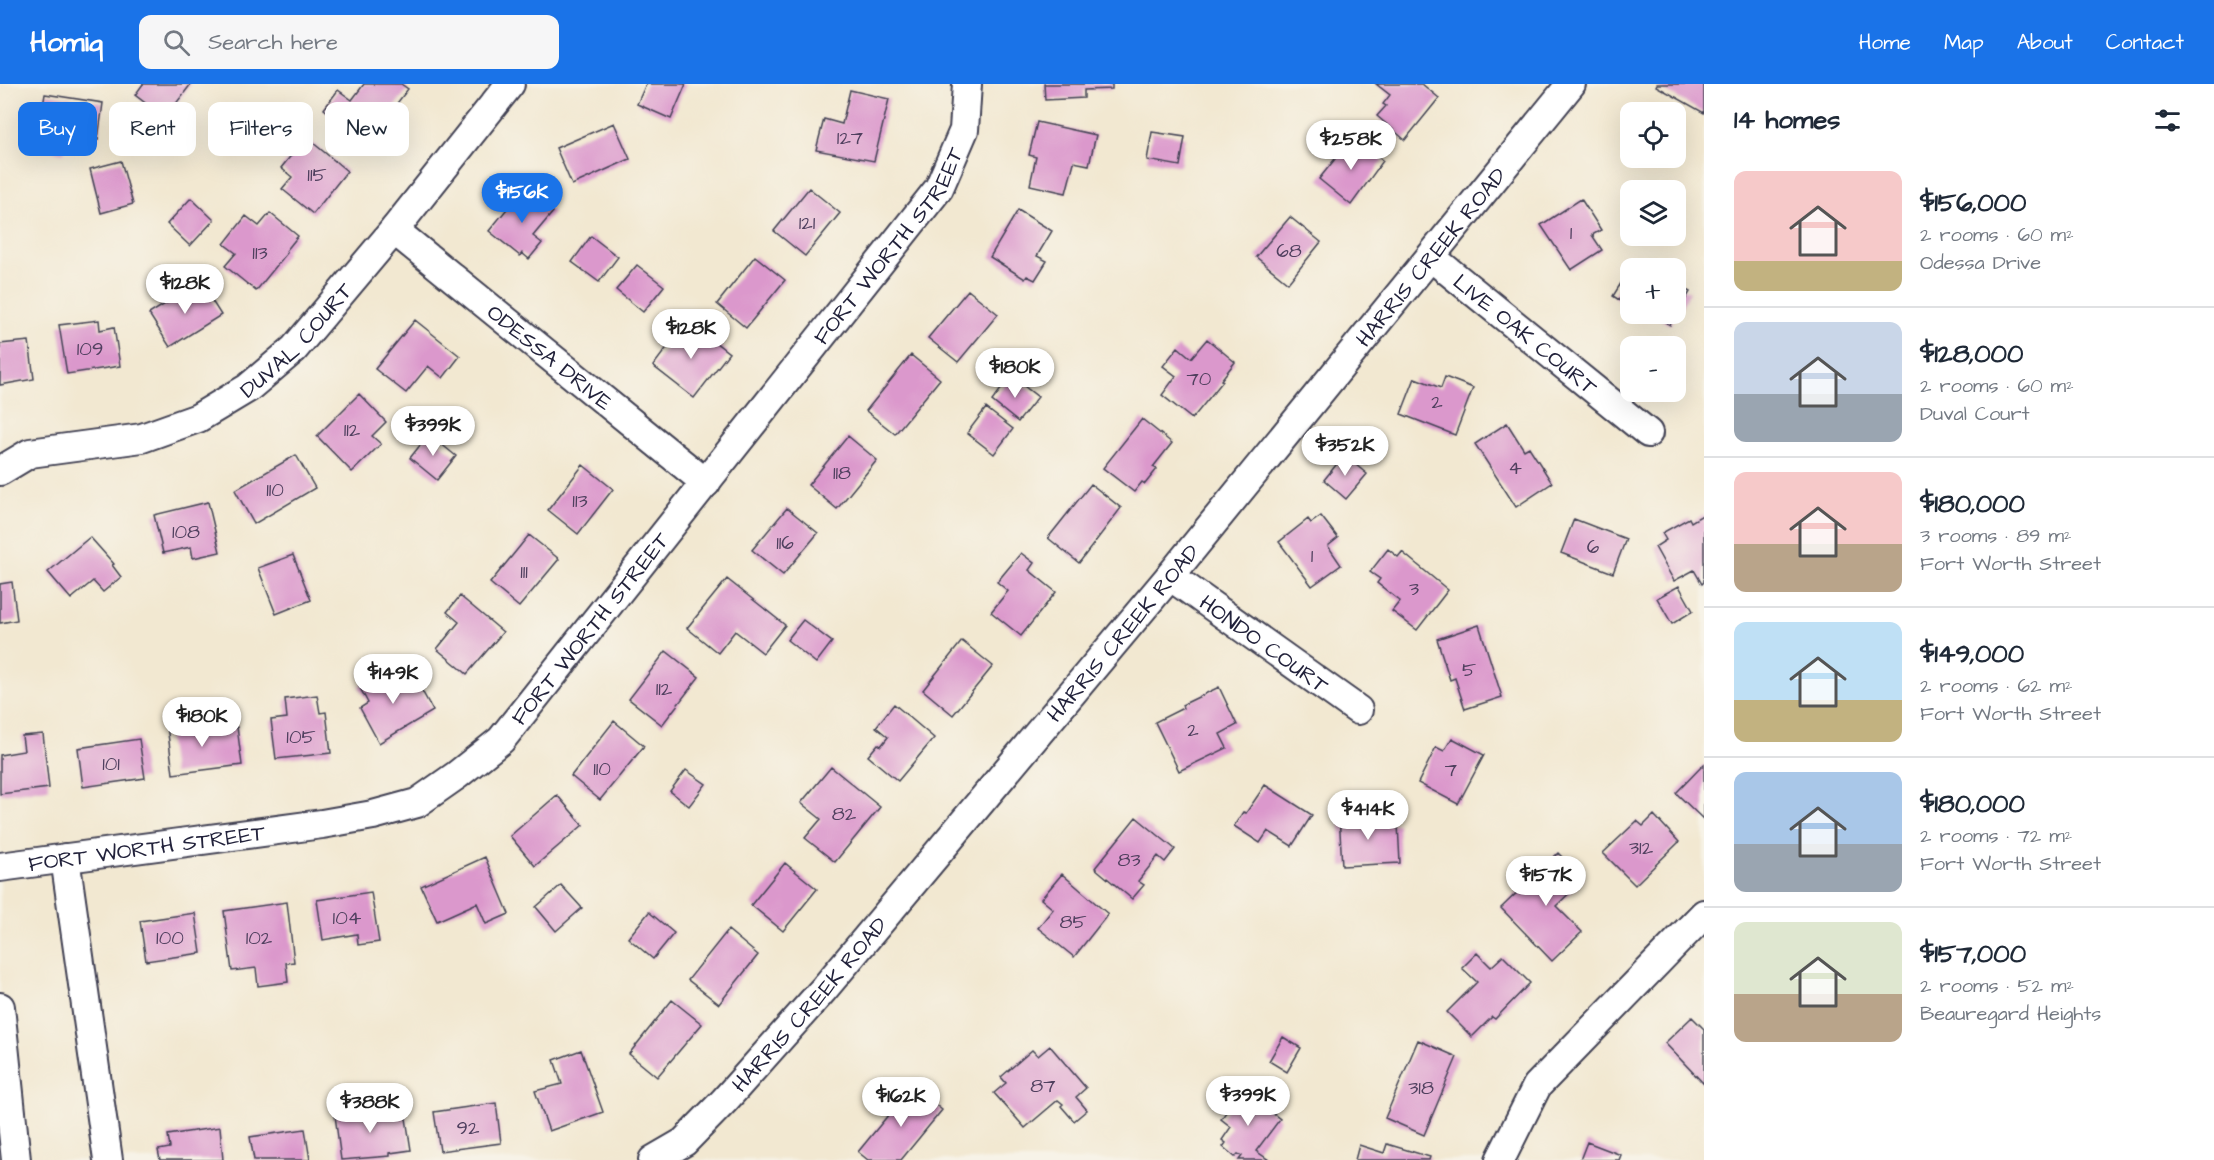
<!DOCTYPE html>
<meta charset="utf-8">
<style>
:root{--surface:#fff;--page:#f6f6f7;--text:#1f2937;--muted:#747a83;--line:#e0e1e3;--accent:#1a73e8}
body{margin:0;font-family:"Architects Daughter",sans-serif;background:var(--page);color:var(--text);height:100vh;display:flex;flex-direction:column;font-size:22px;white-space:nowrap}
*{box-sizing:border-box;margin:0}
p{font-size:20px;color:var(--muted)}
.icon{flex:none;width:33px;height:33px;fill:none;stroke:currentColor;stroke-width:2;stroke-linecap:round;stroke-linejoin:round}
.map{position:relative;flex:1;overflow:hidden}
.panel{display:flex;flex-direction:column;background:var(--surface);width:510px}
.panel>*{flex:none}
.top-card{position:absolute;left:18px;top:18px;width:570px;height:54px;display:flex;gap:12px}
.controls{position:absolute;left:1620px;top:18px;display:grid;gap:12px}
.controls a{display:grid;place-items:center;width:66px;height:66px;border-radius:12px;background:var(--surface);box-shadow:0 6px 24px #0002;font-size:30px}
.price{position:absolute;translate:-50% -51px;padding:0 14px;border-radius:21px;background:#fff;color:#222;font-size:20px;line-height:39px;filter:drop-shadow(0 2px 3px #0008)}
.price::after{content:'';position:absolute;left:50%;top:36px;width:18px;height:14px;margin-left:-9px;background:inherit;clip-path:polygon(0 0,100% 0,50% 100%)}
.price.current{background:var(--accent);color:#fff}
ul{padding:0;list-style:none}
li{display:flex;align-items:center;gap:18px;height:150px;padding:0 30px}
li+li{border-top:2px solid var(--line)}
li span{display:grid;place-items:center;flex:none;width:168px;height:120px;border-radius:12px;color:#555}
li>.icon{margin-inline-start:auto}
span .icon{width:72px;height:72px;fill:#fffc;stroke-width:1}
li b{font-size:26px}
h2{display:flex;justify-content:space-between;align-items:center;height:72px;padding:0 30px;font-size:26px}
.pill{padding:0 21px;border-radius:12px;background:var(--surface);box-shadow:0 6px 24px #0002;font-size:21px;line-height:54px}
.pill.current{background:var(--accent);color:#fff}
header{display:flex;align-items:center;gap:36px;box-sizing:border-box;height:84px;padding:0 30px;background:var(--accent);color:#fff}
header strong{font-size:28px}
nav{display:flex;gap:33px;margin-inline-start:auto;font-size:21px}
.search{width:420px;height:54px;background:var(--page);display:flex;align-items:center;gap:15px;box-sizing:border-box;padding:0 21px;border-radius:12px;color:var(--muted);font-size:22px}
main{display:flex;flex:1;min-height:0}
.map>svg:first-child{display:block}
.building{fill:#db98cc}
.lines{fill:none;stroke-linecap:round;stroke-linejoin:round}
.minor-casing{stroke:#414052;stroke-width:32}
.minor{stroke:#fff;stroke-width:28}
.labels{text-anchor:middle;stroke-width:6;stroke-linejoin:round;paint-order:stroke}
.number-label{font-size:20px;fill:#50405f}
.street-label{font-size:22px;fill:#22223b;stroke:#f7f3e8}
</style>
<header>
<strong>Homiq</strong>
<div class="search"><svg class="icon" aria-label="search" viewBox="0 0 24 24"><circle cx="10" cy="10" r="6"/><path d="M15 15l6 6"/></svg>Search here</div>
<nav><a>Home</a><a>Map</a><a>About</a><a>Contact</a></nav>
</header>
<main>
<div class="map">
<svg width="1704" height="1076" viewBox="0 0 1704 1076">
<rect width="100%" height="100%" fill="#f7f3e8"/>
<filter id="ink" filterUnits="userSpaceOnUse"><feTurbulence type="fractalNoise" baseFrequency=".0167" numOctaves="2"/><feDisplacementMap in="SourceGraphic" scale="12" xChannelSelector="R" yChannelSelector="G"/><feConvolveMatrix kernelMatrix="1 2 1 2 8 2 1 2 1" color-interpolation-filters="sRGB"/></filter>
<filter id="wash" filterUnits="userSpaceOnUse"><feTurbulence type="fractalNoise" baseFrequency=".008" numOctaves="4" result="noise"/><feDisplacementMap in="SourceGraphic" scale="24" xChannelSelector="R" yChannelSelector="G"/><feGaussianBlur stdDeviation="1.35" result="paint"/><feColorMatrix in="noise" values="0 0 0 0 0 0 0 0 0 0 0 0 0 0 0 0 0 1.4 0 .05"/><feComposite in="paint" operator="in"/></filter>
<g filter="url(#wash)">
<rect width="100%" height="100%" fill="#f2e8d1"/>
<g id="blocks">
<path class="building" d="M143,0H191L165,34L135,11Z
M364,0H401L408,5L365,61L335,37L337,36L324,25L338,6L352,16Z
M646,0H686L671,35L637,20Z
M1044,0H1112V5L1084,6V14L1045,16Z
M1376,0H1422L1439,14L1405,56L1377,32L1386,22L1383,20L1390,11Z
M1657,0H1704V29L1656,2Z
M850,6L889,15L874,77L816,66L824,35L842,40Z
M45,10L103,19L98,56L66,51L64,69L40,65L43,48H39Z
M1037,38L1096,51L1089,81L1074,78L1066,109L1030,101L1036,73L1029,71Z
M614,39L630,75L572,101L556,64Z
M1152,48L1185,53L1180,82L1147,76Z
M306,53L347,87L313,130L282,105L292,93L281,84Z
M1356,55L1383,77L1351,121L1319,95L1343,65L1346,68Z
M121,77L133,120L101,129L90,85Z
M524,104L553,128L533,152L542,159L529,175L522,169L520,172L489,147Z
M809,104L840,129L805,172L774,147Z
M191,114L214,136L190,162L167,140Z
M1581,115L1601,146L1592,151L1602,166L1571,186L1541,141Z
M1018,126L1052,147L1037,172L1047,177L1035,196L1027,192L1025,195L990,173Z
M270,129L298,152L286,167L287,169L256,207L225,182L236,169L224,160L246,132L259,142Z
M1290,133L1321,158L1288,199L1256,173Z
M591,152L618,173L599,198L572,178Z
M755,172L785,196L746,244L717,220Z
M1636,175L1651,184H1630V223L1613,212Z
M637,181L664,202L643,228L616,206Z
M200,198L221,231L170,263L149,230Z
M1676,200L1690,208L1670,241L1652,230H1676Z
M968,206L998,230L958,278L928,254Z
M99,236L100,246L114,243L120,282L67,290L59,241Z
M415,236L460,272L443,294L428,282L406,309L375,285Z
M693,241L729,269L694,314L653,282L680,246L686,251Z
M1207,255L1235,278L1221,296L1223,297L1192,335L1162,311L1176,292L1163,282L1178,263L1191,274Z
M29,257L34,295L0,301V260Z
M911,271L940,295L895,350L866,327Z
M1011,292L1038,313L1018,338L992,317Z
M1445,293L1473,304L1455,351L1401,330L1415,294L1441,304Z
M359,310L386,338L372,352L381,360L352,388L317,352Z
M986,324L1013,345L994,370L967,349Z
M1142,335L1172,359L1153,383L1157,385L1145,400L1142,398L1134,408L1103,384Z
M1507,339L1524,366L1529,363L1552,399L1516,423L1475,360Z
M429,350L456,372L437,396L410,374Z
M848,352L877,376L837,425L808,401Z
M296,371L315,404L254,440L235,406Z
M1344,371L1367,390L1346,415L1324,396Z
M583,381L613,405L578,450L548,426Z
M1091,400L1121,424L1079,479L1048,454Z
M208,418L220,468L193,474L191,463L163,469L154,431Z
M787,424L818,449L783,491L752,466Z
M1704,430V498L1702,500L1694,486L1674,497L1655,463L1666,456L1662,449L1689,434L1691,438Z
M1321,432L1338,454L1328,462L1341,481L1312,502L1279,458L1308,435L1311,439Z
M1574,435L1626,455L1613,489L1561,469Z
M529,451L559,475L519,523L490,499Z
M90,453L114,480L112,481L121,493L103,508L93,497L71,515L48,488Z
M1388,465L1398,473L1402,468L1448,506L1417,546L1392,527L1400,517L1377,499L1380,495L1370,488Z
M1021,469L1034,479L1029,486L1056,508L1021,552L991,528L1008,507L997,498Z
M293,471L311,516L276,530L258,484Z
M727,495L785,541L763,569L735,547L718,569L687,544Z
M12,498L17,536L0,539V500Z
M1679,502L1693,527L1672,540L1657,514Z
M460,512L503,548L467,590L437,565L459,538L447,528Z
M803,536L832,558L816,579L787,556Z
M1479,541L1502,613L1465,625L1455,594L1450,596L1437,555Z
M962,557L993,582L953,631L923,606Z
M666,567L699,593L662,641L629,615Z
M386,587L396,604L415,594L433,627L379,659L360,624L368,619L359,602Z
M1219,603L1237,641L1220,650L1227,664L1179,687L1155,638L1183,624L1182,621Z
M317,611L320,629L326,628L331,669L276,675L271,636L287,634L285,615Z
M894,620L934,654L898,697L868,672L878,660L881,662L888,653L876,643Z
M182,630L185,650L237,643L242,681L173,690L166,633Z
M614,637L644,662L600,716L571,692Z
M43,650L49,704L0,710V671L24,667L22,652Z
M1452,654L1484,671L1458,720L1418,699L1436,663L1444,667Z
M139,655L145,694L83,703L78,664Z
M1704,680V736L1676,709Z
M831,683L880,723L835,778L805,754L821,735L801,719Z
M686,686L706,700L689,722L670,707Z
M1265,701L1312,731L1292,762L1268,747L1260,759L1234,742L1243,728L1246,729Z
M557,711L583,741L535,782L510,752Z
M1370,729L1371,742L1398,740L1400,779L1342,782L1339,731Z
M1654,731L1679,758L1635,801L1603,769L1637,737L1643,742Z
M1136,733L1175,765L1165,778L1158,772L1138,797L1144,801L1132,815L1095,784Z
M1558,769L1584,795L1556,822L1582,848L1552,877L1501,824Z
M485,773L509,830L486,840L477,819L437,837L421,802Z
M785,779L817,805L783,847L751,821Z
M1062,790L1108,830L1074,873L1038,844L1053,825L1041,815Z
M561,801L582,824L556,847L536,823Z
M371,808L379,858L358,861L357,850L323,856L317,816Z
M287,818L294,878L286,879L288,898L258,902L256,884L232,887L224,827Z
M649,828L674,849L653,875L628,854Z
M195,829L201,869L146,877L140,837Z
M728,846L758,871L719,920L688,896Z
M1477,869L1491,883L1503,872L1530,899L1495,935L1492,933L1472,953L1447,928L1477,898L1462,884Z
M672,916L702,940L657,993L629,970Z
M1692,933L1704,945V1000L1665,959Z
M1283,953L1301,964L1287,988L1269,977Z
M1418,956L1457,973L1424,1051L1385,1034Z
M1050,962L1086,1004L1076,1013L1087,1026L1074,1037L1061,1022L1063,1020L1058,1016L1025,1044L994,1009L1006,999L1001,993L1032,966L1038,972Z
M581,966L603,1028L549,1047L535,1007L562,1000L554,976Z
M912,1002L942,1026L901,1076H868L858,1068Z
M1242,1006L1280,1035L1256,1067L1269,1076H1239L1242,1072L1238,1070L1235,1073L1223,1063L1226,1059L1222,1056L1231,1043L1221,1035Z
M496,1019L501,1059L440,1067L434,1028Z
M361,1021L362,1034L405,1028L411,1066L390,1069V1072L341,1076L334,1024Z
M220,1043L223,1076H160L158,1066L170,1064L168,1051Z
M305,1045L310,1076H254L250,1053Z
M1587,1058L1621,1071L1619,1076H1580Z
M1387,1060L1430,1073L1429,1076H1355L1359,1061L1384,1069Z"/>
</g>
</g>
<g filter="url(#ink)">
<use href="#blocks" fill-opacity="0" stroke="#414052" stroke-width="1.5"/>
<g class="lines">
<defs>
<g id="minor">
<path id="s1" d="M394,146L706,399"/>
<path id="s2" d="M1431,173L1648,349"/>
<path id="s3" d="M0,387L30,369L142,354L198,334L248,304L294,265L394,146L510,0"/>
<path id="s4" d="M1170,492L1358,626"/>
<path d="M65,774L108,1076"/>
<path id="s5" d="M0,783L322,740L373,731L417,719L457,691L501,656L939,104L964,46L967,0"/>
<path d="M0,923L16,1076"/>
<path id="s6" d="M653,1076L684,1058L724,1017L823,906L1170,492L1571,0"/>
<path d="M1500,1076L1537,1002L1704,830"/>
</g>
</defs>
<use href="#minor" class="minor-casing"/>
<use href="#minor" class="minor"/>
</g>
</g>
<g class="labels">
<g class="number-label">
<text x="850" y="60">127</text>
<text x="317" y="97">115</text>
<text x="807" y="145">121</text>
<text x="1571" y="155">1</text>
<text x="1289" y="173">68</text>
<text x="260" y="175">113</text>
<text x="90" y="271">109</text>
<text x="1199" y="301">70</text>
<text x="1437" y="324">2</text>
<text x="352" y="352">112</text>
<text x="1515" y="390">4</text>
<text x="842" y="395">118</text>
<text x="275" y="412">110</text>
<text x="580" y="423">113</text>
<text x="186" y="454">108</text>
<text x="785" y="465">116</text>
<text x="1593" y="469">6</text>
<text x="1312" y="478">1</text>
<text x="524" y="494">111</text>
<text x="1414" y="511">3</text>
<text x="1469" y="592">5</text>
<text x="664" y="611">112</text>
<text x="1193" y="652">2</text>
<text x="301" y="659">105</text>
<text x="111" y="686">101</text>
<text x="602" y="691">110</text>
<text x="1451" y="692">7</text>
<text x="844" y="736">82</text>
<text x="1641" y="770">312</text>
<text x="1129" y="782">83</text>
<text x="347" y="840">104</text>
<text x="1073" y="844">85</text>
<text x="170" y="860">100</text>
<text x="259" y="860">102</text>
<text x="1043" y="1008">87</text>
<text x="1421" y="1010">318</text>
<text x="468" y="1050">92</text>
</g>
<g class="street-label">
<text dy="8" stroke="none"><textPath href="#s5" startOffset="1156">FORT WORTH STREET</textPath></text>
<text dy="8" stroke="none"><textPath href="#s6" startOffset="1194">HARRIS CREEK ROAD</textPath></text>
<text dy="8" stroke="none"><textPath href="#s2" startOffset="122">LIVE OAK COURT</textPath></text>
<text dy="8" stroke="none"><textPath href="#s3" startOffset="334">DUVAL COURT</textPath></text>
<text dy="8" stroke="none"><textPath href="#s1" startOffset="201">ODESSA DRIVE</textPath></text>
<text dy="8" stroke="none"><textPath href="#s5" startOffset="670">FORT WORTH STREET</textPath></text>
<text dy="8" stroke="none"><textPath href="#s6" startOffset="708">HARRIS CREEK ROAD</textPath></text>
<text dy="8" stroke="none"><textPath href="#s4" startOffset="116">HONDO COURT</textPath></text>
<text dy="8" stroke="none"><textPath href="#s5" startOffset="148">FORT WORTH STREET</textPath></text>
<text dy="8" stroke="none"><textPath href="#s6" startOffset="222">HARRIS CREEK ROAD</textPath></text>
</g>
</g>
</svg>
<div class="controls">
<a><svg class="icon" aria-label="locate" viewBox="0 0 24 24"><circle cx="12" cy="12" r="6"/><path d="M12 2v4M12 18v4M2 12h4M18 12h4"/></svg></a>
<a><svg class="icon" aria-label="layers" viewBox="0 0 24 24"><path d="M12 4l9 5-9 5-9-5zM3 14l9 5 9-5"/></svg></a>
<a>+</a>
<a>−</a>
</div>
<b class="price" style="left:1351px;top:87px">$258K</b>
<b class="price current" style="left:522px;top:140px">$156K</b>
<b class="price" style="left:185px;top:231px">$128K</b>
<b class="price" style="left:691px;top:276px">$128K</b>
<b class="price" style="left:1015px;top:315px">$180K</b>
<b class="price" style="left:433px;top:373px">$399K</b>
<b class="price" style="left:1345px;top:393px">$352K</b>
<b class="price" style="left:393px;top:621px">$149K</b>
<b class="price" style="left:202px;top:664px">$180K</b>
<b class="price" style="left:1368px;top:757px">$414K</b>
<b class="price" style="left:1546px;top:823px">$157K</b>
<b class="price" style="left:1248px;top:1043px">$399K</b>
<b class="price" style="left:901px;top:1044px">$162K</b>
<b class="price" style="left:370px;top:1050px">$388K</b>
<div class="top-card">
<a class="pill current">Buy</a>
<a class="pill">Rent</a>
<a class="pill">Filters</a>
<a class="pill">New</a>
</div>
</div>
<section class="panel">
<h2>14 homes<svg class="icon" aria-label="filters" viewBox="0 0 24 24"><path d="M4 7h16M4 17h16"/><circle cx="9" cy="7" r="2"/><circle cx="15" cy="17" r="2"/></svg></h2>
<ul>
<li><span style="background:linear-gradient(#f6c9c9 75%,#c2b280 0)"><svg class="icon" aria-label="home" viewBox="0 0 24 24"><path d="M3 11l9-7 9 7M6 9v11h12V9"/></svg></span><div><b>$156,000</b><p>2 rooms · 60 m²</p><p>Odessa Drive</p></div></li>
<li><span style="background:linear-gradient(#c9d6e8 60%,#9aa5b1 0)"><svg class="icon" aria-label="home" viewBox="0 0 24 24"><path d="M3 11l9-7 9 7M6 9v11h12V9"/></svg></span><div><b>$128,000</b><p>2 rooms · 60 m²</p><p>Duval Court</p></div></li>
<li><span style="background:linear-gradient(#f6c9c9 60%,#b9a48a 0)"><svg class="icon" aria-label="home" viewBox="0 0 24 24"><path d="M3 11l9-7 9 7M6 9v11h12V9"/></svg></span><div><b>$180,000</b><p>3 rooms · 89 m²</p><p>Fort Worth Street</p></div></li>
<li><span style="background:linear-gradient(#bfe0f5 65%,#c2b280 0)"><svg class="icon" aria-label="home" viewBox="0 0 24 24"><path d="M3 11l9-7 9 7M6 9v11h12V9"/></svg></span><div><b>$149,000</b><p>2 rooms · 62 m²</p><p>Fort Worth Street</p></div></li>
<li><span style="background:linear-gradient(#a9c7e8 60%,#9aa5b1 0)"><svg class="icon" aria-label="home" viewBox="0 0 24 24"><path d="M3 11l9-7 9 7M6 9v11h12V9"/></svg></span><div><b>$180,000</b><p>2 rooms · 72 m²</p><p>Fort Worth Street</p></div></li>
<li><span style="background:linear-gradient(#dfe7d0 60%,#b9a48a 0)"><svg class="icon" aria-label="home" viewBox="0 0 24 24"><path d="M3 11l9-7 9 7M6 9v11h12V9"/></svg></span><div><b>$157,000</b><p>2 rooms · 52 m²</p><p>Beauregard Heights</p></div></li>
</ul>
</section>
</main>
